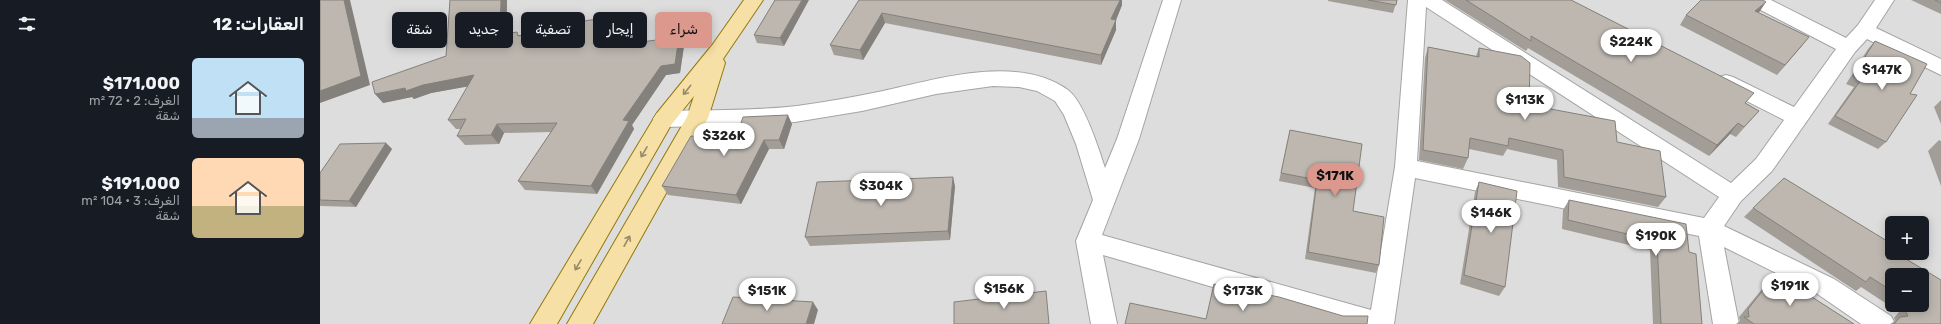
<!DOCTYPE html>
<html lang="ar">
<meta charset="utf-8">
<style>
:root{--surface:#171b24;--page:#242831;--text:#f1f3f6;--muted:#9ea1a6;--accent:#dc988d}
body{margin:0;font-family:Rubik,"Noto Sans Arabic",sans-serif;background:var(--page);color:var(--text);direction:rtl;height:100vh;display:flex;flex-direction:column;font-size:15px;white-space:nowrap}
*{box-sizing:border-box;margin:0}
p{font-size:13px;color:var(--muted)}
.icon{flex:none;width:22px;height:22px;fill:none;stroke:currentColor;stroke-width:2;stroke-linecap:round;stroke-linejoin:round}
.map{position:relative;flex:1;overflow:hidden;direction:ltr}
.panel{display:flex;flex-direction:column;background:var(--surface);width:320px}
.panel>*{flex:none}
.top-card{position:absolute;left:12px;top:12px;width:380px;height:36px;direction:rtl;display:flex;gap:8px}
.tools{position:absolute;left:1565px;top:216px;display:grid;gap:8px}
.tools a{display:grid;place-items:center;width:44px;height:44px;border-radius:6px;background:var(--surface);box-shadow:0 2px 10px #0003;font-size:20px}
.price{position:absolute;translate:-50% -34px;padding:0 9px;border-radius:14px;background:#fff;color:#222;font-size:13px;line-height:26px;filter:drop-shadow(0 1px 2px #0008)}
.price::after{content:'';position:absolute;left:50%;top:24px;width:12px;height:9px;margin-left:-6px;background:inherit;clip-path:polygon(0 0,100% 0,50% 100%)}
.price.on{background:var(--accent);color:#111}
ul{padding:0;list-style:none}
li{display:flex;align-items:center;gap:12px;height:100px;padding:0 16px}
li span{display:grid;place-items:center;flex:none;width:112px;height:80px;border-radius:6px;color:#555}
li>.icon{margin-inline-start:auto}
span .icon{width:48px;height:48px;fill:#fffc;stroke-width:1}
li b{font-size:17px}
h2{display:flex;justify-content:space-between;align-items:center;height:48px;padding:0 16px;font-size:17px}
.tag{padding:0 14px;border-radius:6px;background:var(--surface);box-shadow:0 2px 10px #0003;font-size:14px;line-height:36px}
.tag.on{background:var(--accent);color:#111}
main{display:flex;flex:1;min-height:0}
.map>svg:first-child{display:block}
.residential{fill:#dedddd;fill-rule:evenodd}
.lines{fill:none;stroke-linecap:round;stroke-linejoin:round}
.minor-casing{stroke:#a4a4a4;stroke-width:2}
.major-casing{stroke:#927a09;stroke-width:2}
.minor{fill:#fff;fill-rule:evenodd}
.major{fill:#f7e0a5;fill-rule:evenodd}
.wall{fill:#a39d97;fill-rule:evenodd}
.shaded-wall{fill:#84807b}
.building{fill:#bdb7b0;stroke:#84807b}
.oneway{stroke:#968a69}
</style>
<main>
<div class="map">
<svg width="1621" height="324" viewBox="0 0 1621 324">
<rect width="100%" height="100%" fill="#f0eee7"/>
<path class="residential" d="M0,0H1621V324H0ZM1572,223H1602V253H1572ZM1572,275H1602V305H1572Z"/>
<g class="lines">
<defs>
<path id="minor" d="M843,0H861L819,139L782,235L1051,310L1075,167L1088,0H1122L1411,183L1436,159L1464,120L1399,87L1396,82L1399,77L1406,75L1413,77L1474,107L1516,49L1429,4L1427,0H1451L1526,38L1538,25L1555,0H1574L1556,28L1621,59V75L1547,39L1535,52L1452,171L1421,201L1404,226L1514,279L1571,316L1575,324H1541L1496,293L1404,247L1419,324H1393L1379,236L1095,178L1074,324H1020L783,255L797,324H771L756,241L773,200L756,144L744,115L735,101L717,91L699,87L673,86L616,94L542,111L475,122L426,125L344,127L337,125L333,119L337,113L344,111C388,110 433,111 477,106C506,102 535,97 563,91C619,79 697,54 748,90C764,102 779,149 785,168L797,139ZM1106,7L1399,197L1384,218L1097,161Z"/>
<path id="major" d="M424,0H443L403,59L405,63L388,118L273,324H247L367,117L374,96L351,125L237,324H210L337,113L393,44Z"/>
</defs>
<use href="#minor" class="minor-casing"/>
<use href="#major" class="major-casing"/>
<use href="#minor" class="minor"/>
<use href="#major" class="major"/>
</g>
<path class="wall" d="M130,0H187V34L200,35L303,25L299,45L364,46L360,73L346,75L312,125L314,129L277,194L205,190L198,181L231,132L184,133L179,144L145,145L137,136L141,129H136L128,120L148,86L111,93L94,99L92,97L63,103L126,56Z
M455,0L464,46L437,43L434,35Z
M539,0L802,5L796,20V30L781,65L565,23L543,60L514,55L510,45Z
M1008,0H1077L1073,13L1008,1Z
M1125,0H1251L1439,111L1430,121L1416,137L1410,134L1389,156L1208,48L1206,51Z
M1591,0H1621V14Z
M1440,11L1438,13L1489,37L1457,75L1360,25L1366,15Z
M1555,41L1590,94L1566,142L1558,149L1508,124L1534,87L1526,84L1548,49Z
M1108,47L1156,56L1159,48L1209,105L1297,142L1346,197L1338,207L1238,187L1237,160L1187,149L1183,156L1149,149L1148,158L1143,169L1099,160L1105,58Z
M1621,100V124L1614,107Z
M472,124L464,149H449L421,204L348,195L342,186Z
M970,130L1033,211L1059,265L1056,273L985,259L995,188L959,181Z
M1619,140L1621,141V186L1608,151Z
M66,143L72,149L36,207L0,206V173Z
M1159,182L1185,287L1179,296L1140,284L1155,192Z
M635,186L630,240L490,246L485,237Z
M1249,200L1369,252L1382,324H1333L1330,250L1242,229L1243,210Z
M1433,208L1581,256L1621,324H1570L1575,321L1574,318L1579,312L1541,287L1536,291L1424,217ZM1572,275L1602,305H1572Z
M1456,274L1534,324H1416L1420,321L1419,317L1447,283Z"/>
<path class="shaded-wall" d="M24,0H30L50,85L0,103V91Z
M181,0H187L186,44L180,35Z
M482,0H489L464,46L460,38Z
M800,0H802V5L796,20V30L781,65V55L791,19Z
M1446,2L1440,11L1428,21L1435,11Z
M562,13L565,23L543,60L540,50Z
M298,16L303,25L297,55L291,46Z
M359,37L364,46L360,73L346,75L312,125L314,129L277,194L271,186L303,120Z
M1489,37L1481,47L1457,75L1465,65Z
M154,75L162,84L111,93L94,99L92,97L63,103L55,94Z
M468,115L472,124L464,149L459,140Z
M1418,123L1410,134L1389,156L1397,145Z
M177,124L184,133L179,144L171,135Z
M444,140L449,149L421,204L416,195Z
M66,143L72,149L36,207L29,201Z
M633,177L635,186L630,240L628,231Z
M493,302L498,310L494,324H486Z"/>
<path class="building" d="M0,0H24L41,76L0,91Z
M130,0H181L180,35L197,32L198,36L257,24V22L298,16L291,46L359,37L355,64L341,66L303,120L309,121L271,186L198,181L237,123L177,124L171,135L137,136L146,119L128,120L154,75L103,85L86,91L85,88L55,94L52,82L126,56Z
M455,0H482L460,38L434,35Z
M539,0H800L791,19L796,20L781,55L562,13L540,50L510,45Z
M1048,0H1077L1076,5Z
M1146,0H1251L1434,93L1425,103L1439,111L1424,127L1418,123L1397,145L1211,36V41Z
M1381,0H1443L1446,2L1435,11L1489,37L1465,65L1366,15Z
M1615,0H1621V3Z
M1555,41L1607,64L1590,94L1597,95L1566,142L1515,116L1541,80L1533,76Z
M1108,47L1159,57V48L1201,56L1210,63L1209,105L1295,121L1297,142L1340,151L1346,197L1244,177L1243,150L1189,138L1188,146L1150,138L1148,158L1103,150Z
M468,115L459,140H444L416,195L342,186L371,136L415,141L423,117Z
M970,130L1042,144L1033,211L1064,217L1059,265L988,252L997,180L961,173Z
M66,143L29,201L0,200V173L20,144Z
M633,177L628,231L485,237L497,182Z
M1464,178L1572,244V253H1583L1581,256L1621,280V324H1574L1580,317L1588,316L1585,310L1588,305H1602V275H1572V291L1550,277L1546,282L1433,208Z
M1159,182L1197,191L1185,287L1144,275Z
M1249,200L1366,224L1369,252L1376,254L1382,324H1341L1337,241L1248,220Z
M1456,274L1534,324H1434L1424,317H1429L1428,309Z
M894,284L959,297L1023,316H1048L1047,324H805L810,303L886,319Z
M726,291L729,324H634V302Z
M413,297L493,302L486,324H402Z"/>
<defs><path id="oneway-shaft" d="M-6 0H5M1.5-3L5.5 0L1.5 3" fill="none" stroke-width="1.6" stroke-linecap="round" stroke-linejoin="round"/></defs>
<g class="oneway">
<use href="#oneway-shaft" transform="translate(367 90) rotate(129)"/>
<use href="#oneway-shaft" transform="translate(324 152) rotate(120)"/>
<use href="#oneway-shaft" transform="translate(307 241) rotate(-61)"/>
<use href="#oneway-shaft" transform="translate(258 265) rotate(120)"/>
</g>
</svg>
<div class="tools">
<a>+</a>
<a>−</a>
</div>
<b class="price" style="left:1311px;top:63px">$224K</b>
<b class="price" style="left:1562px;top:91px">$147K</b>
<b class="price" style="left:1205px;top:121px">$113K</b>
<b class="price" style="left:404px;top:157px">$326K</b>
<b class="price on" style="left:1015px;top:197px">$171K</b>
<b class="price" style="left:561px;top:207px">$304K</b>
<b class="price" style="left:1171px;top:234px">$146K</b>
<b class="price" style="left:1336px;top:257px">$190K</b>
<b class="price" style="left:1470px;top:307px">$191K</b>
<b class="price" style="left:684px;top:310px">$156K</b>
<b class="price" style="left:447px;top:312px">$151K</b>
<b class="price" style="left:923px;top:312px">$173K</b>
<div class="top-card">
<a class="tag on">شراء</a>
<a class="tag">إيجار</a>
<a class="tag">تصفية</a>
<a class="tag">جديد</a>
<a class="tag">شقة</a>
</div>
</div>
<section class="panel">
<h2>العقارات: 12<svg class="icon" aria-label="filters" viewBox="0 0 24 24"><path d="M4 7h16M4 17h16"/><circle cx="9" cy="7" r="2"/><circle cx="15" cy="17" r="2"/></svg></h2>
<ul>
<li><span style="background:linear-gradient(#bfe0f5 75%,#9aa5b1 0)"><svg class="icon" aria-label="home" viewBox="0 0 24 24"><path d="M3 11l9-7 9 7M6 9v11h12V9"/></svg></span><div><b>$171,000</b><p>الغرف: 2 · 72 m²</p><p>شقة</p></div></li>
<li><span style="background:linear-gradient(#ffd9b3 60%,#c2b280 0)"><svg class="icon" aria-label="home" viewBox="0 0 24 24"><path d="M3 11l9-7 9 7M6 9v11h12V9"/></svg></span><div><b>$191,000</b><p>الغرف: 3 · 104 m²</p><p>شقة</p></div></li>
</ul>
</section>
</main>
